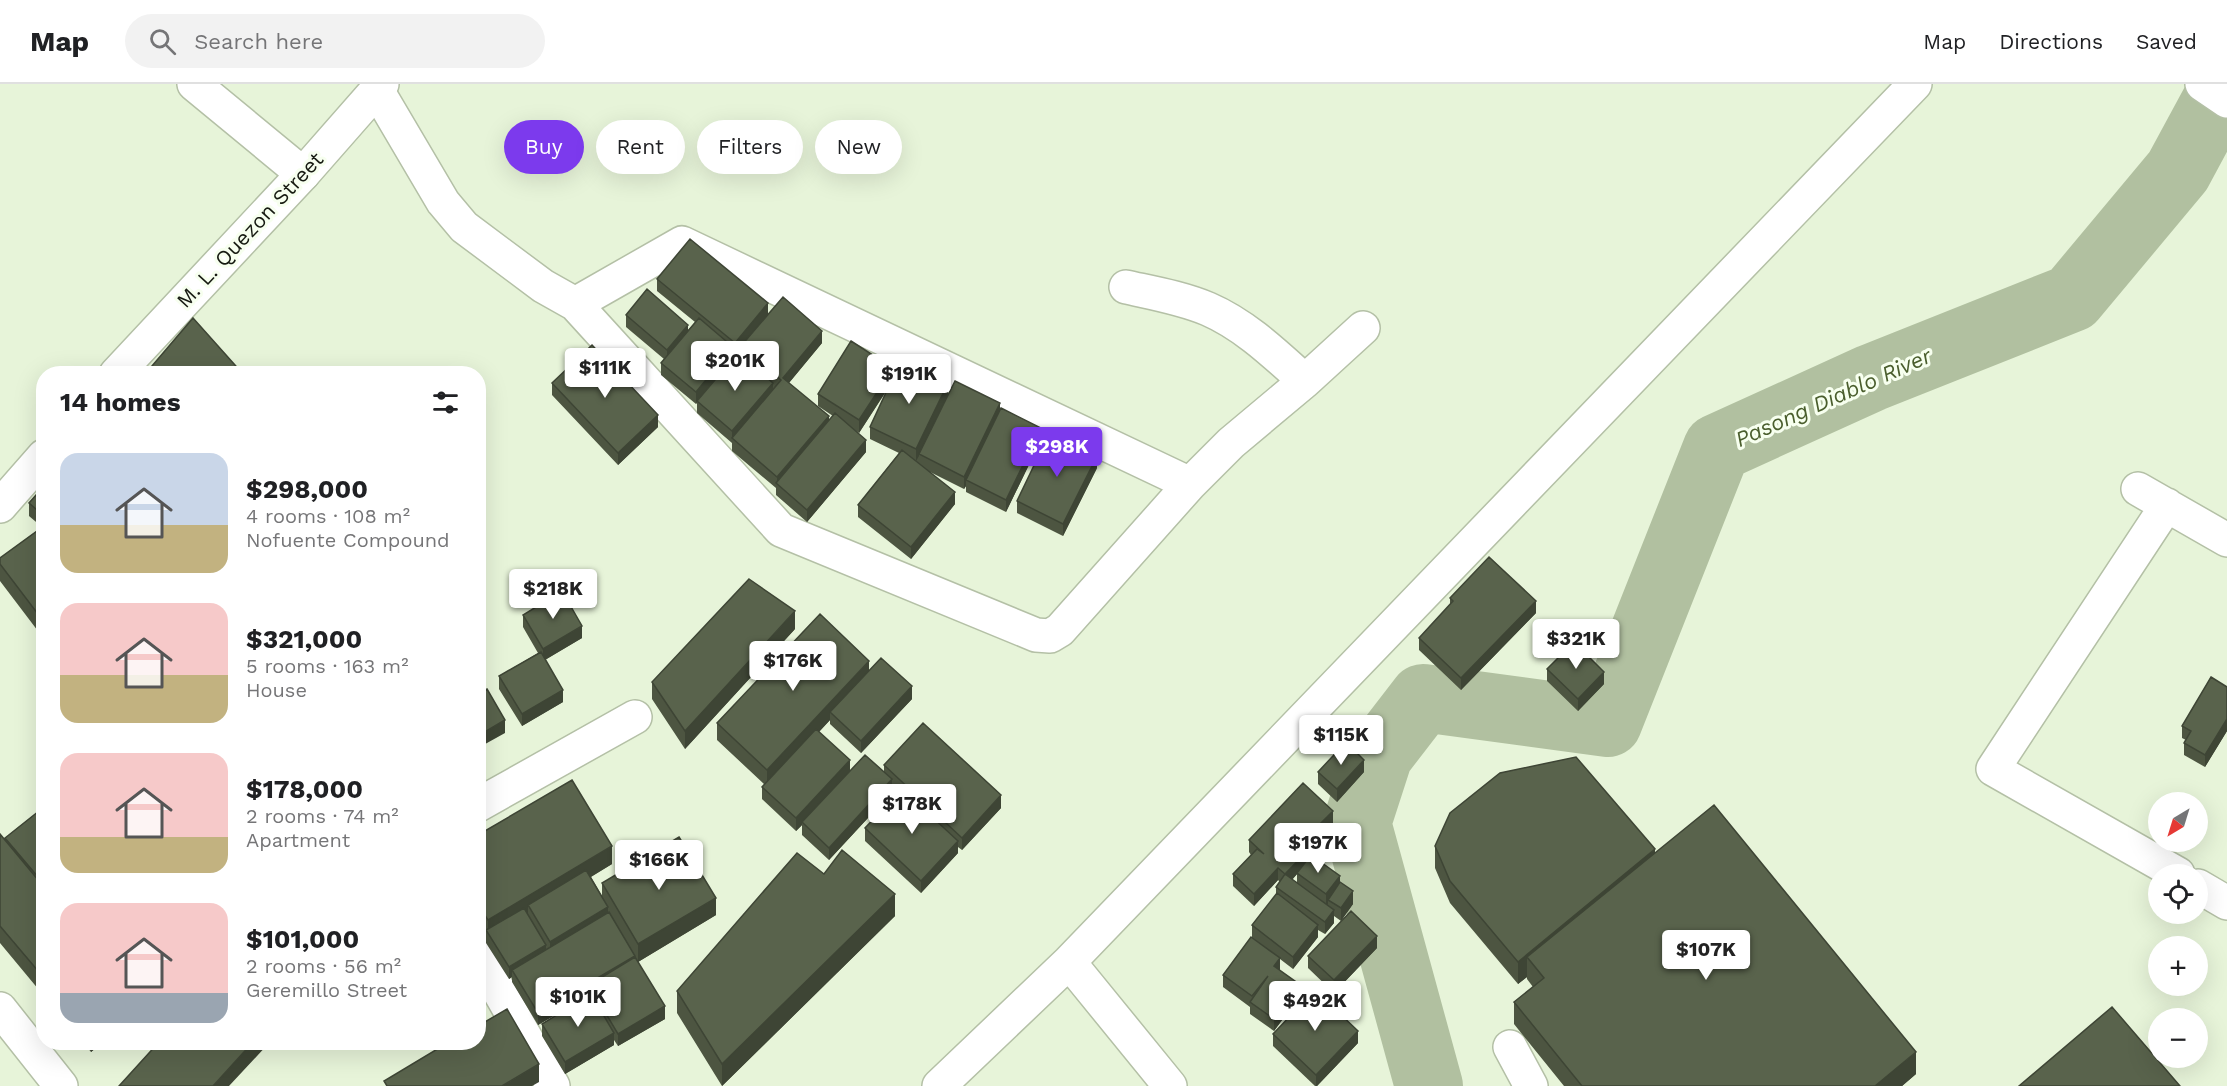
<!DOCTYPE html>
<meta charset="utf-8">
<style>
:root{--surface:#fff;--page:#f2f2f2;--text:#202124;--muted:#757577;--line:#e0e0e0;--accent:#7c3aed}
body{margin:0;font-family:"Work Sans",sans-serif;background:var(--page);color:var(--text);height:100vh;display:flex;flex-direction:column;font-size:22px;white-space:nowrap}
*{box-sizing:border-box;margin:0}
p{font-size:20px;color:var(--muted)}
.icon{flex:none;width:33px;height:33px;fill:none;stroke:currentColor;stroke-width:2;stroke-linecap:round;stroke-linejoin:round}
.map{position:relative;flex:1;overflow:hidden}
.drawer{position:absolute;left:36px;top:282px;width:450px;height:684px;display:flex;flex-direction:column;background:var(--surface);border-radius:24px;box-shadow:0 6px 24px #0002}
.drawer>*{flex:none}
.top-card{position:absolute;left:504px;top:36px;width:570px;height:54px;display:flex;gap:12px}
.needle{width:39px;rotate:218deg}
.fabs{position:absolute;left:2148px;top:708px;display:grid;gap:12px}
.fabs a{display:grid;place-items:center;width:60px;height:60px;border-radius:50%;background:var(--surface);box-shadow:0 6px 24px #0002;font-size:30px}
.price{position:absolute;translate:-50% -51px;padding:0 14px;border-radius:6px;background:#fff;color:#222;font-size:20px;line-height:39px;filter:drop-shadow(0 2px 3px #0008)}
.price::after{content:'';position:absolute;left:50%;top:36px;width:18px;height:14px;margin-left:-9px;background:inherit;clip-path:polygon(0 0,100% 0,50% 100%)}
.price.current{background:var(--accent);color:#fff}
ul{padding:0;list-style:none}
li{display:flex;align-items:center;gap:18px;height:150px;padding:0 24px}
li span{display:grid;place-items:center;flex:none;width:168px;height:120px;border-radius:18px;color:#555}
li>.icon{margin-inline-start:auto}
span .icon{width:72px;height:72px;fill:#fffc;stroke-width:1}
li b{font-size:26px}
h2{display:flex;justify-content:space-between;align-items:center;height:72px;padding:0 24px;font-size:26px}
.chip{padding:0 21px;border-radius:27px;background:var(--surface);box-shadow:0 6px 24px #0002;font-size:21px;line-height:54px}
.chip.current{background:var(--accent);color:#fff}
header{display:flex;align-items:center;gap:36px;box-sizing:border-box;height:84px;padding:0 30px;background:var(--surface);border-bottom:2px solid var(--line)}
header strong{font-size:28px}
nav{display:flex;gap:33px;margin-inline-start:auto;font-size:21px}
.search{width:420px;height:54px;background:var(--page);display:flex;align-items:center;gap:15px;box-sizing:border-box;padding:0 21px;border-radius:33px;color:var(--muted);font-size:22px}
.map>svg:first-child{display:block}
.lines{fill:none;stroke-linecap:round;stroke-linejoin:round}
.river{stroke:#b1c0a0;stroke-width:68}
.minor-casing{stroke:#b4c0a6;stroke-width:36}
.major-casing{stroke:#b4c0a6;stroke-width:36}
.minor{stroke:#fff;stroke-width:33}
.major{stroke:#fff;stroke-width:33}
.wall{fill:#4d5541;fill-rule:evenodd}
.shaded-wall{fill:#3e4535}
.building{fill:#59634c;stroke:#3e4535;stroke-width:1.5}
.labels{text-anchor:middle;stroke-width:6;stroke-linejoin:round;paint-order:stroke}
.street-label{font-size:21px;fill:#161a11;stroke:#f7ffef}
.water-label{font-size:22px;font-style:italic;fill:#4a5e2d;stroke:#f7ffef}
</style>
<header>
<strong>Map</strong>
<div class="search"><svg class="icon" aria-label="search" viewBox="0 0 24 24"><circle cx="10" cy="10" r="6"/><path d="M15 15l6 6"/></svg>Search here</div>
<nav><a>Map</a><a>Directions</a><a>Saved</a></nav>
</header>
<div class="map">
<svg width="2227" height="1002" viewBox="0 0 2227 1002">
<rect width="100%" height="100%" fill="#e7f4d9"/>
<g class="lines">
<path class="river" d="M1429,1002L1357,739L1379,671L1423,614L1608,639L1717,364L1871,294L2072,214L2178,87L2225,0"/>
<defs>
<path id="minor" d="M194,0L303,90
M2202,0L2227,17
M377,6L443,118L464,143L543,202L575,220L781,446L1036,551L1050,552L1060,546L1190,400L1231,359L1305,297L1363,244
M1126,203C1153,209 1182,214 1208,225C1245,241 1275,270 1305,297
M575,220L682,159L1190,400
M2138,405L2227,456
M2167,421L1993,685L2178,790
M478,721L635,633
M2198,802L2227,819
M478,870L553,1002
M1069,878L1170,1002
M0,925L61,1002
M1510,963L1531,1002
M939,1002L1069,878L1915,0"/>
<path id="major" d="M116,290L303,90L382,0
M0,422L44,372"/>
</defs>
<use href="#minor" class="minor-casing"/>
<use href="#major" class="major-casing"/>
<use href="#minor" class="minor"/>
<use href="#major" class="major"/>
</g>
<path class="wall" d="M657,195L768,231L822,259L789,299L829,336L833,332L818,322V310L893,294L948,311L1000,325L1041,356L1006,428L966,408V402L964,405L930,388L955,420L911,475L858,433V421L899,369L870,355V343L889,303L859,349L853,345L866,368L807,438L776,411V404L732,367V359L697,329V319L696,320L661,291V279L664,275L626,243V231L688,246L695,238L657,207ZM741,264V271L733,274V270L735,271Z
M152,282L243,290H152Z
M552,299L658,343L618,381L552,311Z
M1097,384L1063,452L1017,429V417Z
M44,402V555L0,497V474L42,443L29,432V419Z
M1450,514L1536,529L1461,606L1419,566V554L1450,521Z
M523,531L582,554L545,576L563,618L522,642L499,605V592L538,569L523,543Z
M795,545L685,665L652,615V598Z
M1547,585L1604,600L1578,627L1547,597Z
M869,586L912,615L861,669L830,640V636L819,648L850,687H884V681L1001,724L962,766L958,763V769L921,809L865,757V744L899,708L892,701V708L829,776L802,751V741L796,747L762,715V703L764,700L717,656V639Z
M2227,603V647L2205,683L2184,671V659L2186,656L2182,654V642Z
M1318,688H1364L1337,718L1318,700Z
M44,723V912L0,859V750L5,757V754Z
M1333,740L1311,761L1312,772L1340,799L1353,820L1341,837L1334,832V839L1325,850L1318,846V853L1293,885L1280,875V887L1299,913L1274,947L1250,930V923L1223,903V891L1252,853V841L1276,811V803L1280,798L1278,796L1254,822L1233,802V790L1251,771L1249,768V756ZM1297,790V800L1292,796Z
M478,751L612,780L591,793L602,812V799L716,831L638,878L635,872L665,935L618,962L614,956V961L565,990L542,952V940L589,911L538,941L512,898V893L509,895L486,859V852L478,839Z
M1435,762L1655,769L1916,990L1902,1002H1564L1514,940V918L1533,903L1527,895V893L1518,900L1450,819L1435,784Z
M824,790L895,832L722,1002L677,929V907Z
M1377,864L1334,909L1308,884V872Z
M1273,950L1358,959L1317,1002H1315L1273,962Z
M83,958H103L91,968Z"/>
<path class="shaded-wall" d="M768,219V231L741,262V264L735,271V259Z
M688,241V253L667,278V266Z
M822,247V259L783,306V294Z
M733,263V275L697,317L696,320V308Z
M893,284V296L859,349V336Z
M773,299V311L732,354V347Z
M948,299V311L919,370V372L916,377V365Z
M1000,319V332L966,396V402L964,405V393Z
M658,331V343L618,381V369Z
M829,332V344L777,400V393Z
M1041,344V356L1006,428V416Z
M866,356V368L807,438V426Z
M1097,372V384L1063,452V440Z
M955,408V420L911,475V463Z
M1536,517V529L1461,606V594Z
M795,527V545L685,665V647Z
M582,542V554L543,577V565Z
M869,577V594L830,628V636L767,703V686Z
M1604,588V600L1578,627V615Z
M912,602V615L861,669V657Z
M563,606V618L522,642V630Z
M2227,635V647L2205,683V671Z
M505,636V649L478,664V652Z
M850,676V688L802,738V741L796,747V734Z
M1364,676V688L1337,718V705Z
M892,695V708L829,776V764Z
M1001,711V724L962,766V754Z
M1333,727V740L1305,768V755Z
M958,757V769L921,809V797Z
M612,762V780L532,828L528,821V830L488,848V836Z
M1312,762V774L1285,803V790Z
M1655,765V787L1527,873V893L1518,900V878Z
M1278,784V796L1254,822V810Z
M1340,792V804L1328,816V820L1326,822V810Z
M1353,807V820L1341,837V824Z
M895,810V832L722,1002V980Z
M716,814V831L638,878V860Z
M608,823V835L550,870V858Z
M1334,826V839L1325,850V838Z
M1318,841V853L1293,885V873Z
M1377,852V864L1334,909V896Z
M546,861V873L512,886V893L509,895V883Z
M635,872V884L589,901V911L538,941V929Z
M1280,874V887L1274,882Z
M1299,900V913L1274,947V935Z
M665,922V935L618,962V950Z
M1358,947V959L1317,1002H1316V991Z
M614,949V961L565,990V978Z
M91,958H103L91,968Z
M253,958H270L229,1002H213Z
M1916,968V990L1902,1002H1875Z
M539,980V998L532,1002H502Z"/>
<path class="building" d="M690,155L768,219L735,259L657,195Z
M647,205L688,241L667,266L626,231Z
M783,213L822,247L783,294L829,332L777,393L732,354L781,296L741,262Z
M193,234L243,290H160L152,282Z
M699,234L733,263L696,308L661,279Z
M851,257L893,284L859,336L818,310Z
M592,261L658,331L618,369L552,299Z
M738,269L773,299L732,347L697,317Z
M901,276L948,299L916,365L870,343Z
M955,297L1000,319L964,393L919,370Z
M1001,324L1041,344L1006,416L966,396Z
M835,329L866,356L807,426L776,399Z
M1050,348L1097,372L1063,440L1017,417Z
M902,366L955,408L911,463L858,421Z
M44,402V432L29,419Z
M44,442V538L0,480V474Z
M1489,473L1536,517L1461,594L1419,554L1453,517L1450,514Z
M749,495L795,527L685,647L652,598Z
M562,507L582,542L543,565L523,531Z
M820,530L869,577L767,686L717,639Z
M1574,558L1604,588L1578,615L1547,585Z
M541,568L563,606L522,630L499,592Z
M881,574L912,602L861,657L830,628Z
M2211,593L2227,603V635L2205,671L2184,659L2191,647L2182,642Z
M487,605L505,636L478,652V610Z
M923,639L1001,711L962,754L884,681Z
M816,645L850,676L796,734L762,703Z
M1346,658L1364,676L1337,705L1318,688Z
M865,671L892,695L829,764L802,738Z
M1576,673L1655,765L1518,878L1450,797L1435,762L1450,729L1500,689Z
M572,696L612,762L488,836L478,821V751Z
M1303,699L1333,727L1305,755L1312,762L1285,790L1278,784L1254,810L1233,790L1257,765L1264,770L1249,756Z
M902,705L958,757L921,797L865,744Z
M1714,721L1916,968L1875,1002H1582L1514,918L1544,894L1527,873Z
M44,723V800L5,754Z
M0,750L44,803V894L0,842Z
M679,753L716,814L638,860L602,799Z
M842,766L895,810L722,980L677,907L797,769L824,790Z
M1311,771L1340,792L1326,810L1297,789Z
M586,786L608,823L550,858L528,821Z
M1285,790L1334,826L1325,838L1276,803Z
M1340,798L1353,807L1341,824L1328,816Z
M1277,809L1318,841L1293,873L1252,841Z
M524,824L546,861L509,883L486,846Z
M1351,827L1377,852L1334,896L1308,872Z
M609,828L635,872L538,929L512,886Z
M1251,853L1280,874L1274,882L1299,900L1274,935L1250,918L1268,892L1252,912L1223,891Z
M635,873L665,922L618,950L589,901Z
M1315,906L1358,947L1316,991L1273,950Z
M591,910L614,949L565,978L542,940Z
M2112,923L2180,1002H2019Z
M507,925L539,980L502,1002H387L384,997L449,958H478V942Z
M159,958H253L213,1002H119Z"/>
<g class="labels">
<g class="street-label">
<text transform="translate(250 146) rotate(-47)" y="7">M. L. Quezon Street</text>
</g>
<g class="water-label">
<text transform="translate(1833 313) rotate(-24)" y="8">Pasong Diablo River</text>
</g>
</g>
</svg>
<div class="fabs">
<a><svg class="needle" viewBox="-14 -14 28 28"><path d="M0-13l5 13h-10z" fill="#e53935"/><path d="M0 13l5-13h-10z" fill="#757577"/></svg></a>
<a><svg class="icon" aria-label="locate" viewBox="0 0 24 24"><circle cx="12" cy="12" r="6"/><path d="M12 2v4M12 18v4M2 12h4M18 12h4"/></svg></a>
<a>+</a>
<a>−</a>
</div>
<b class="price" style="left:735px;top:308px">$201K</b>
<b class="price" style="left:605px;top:315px">$111K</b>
<b class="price" style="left:909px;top:321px">$191K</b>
<b class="price current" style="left:1057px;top:394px">$298K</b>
<b class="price" style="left:553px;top:536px">$218K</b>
<b class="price" style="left:1576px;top:586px">$321K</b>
<b class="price" style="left:793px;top:608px">$176K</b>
<b class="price" style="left:1341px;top:682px">$115K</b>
<b class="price" style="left:912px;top:751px">$178K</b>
<b class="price" style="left:1318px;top:790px">$197K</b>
<b class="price" style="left:659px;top:807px">$166K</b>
<b class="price" style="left:1706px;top:897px">$107K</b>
<b class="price" style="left:578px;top:944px">$101K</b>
<b class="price" style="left:1315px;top:948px">$492K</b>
<div class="top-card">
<a class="chip current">Buy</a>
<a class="chip">Rent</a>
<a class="chip">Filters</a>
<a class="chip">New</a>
</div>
<section class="drawer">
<h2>14 homes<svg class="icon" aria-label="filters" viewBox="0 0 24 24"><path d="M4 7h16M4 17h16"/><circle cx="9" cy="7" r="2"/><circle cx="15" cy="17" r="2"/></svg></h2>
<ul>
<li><span style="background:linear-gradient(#c9d6e8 60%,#c2b280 0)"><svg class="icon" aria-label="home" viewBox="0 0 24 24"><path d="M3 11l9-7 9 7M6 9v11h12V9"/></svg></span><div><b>$298,000</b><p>4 rooms · 108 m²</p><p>Nofuente Compound</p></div></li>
<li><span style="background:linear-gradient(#f6c9c9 60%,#c2b280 0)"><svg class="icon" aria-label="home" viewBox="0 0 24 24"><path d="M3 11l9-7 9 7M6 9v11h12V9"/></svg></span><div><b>$321,000</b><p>5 rooms · 163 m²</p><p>House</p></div></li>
<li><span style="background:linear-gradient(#f6c9c9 70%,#c2b280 0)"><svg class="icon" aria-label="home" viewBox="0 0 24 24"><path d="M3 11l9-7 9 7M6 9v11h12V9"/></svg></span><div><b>$178,000</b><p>2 rooms · 74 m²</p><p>Apartment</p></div></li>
<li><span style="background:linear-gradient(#f6c9c9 75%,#9aa5b1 0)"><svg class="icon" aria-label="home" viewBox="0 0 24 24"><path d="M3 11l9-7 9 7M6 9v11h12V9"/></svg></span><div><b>$101,000</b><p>2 rooms · 56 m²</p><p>Geremillo Street</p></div></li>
</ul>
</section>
</div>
